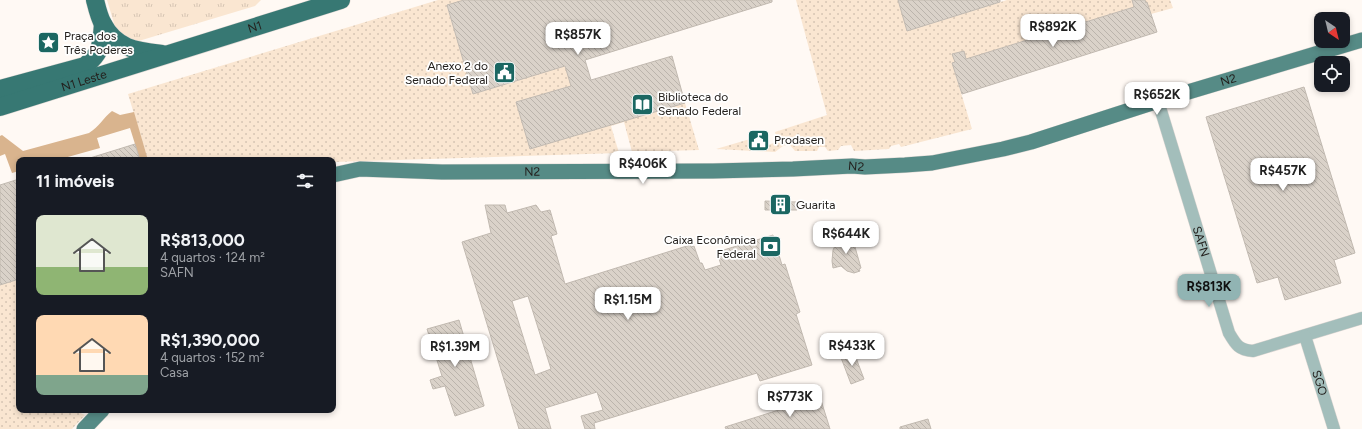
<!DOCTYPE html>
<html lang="pt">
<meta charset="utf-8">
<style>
:root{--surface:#171b24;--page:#242831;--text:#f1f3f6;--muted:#9ea1a6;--accent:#91b4b3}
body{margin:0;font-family:Figtree,sans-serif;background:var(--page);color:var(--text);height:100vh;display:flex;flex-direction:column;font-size:15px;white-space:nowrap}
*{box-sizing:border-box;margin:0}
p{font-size:13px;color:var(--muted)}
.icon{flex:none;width:22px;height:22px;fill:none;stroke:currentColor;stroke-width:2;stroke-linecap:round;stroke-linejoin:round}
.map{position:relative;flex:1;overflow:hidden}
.panel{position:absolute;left:16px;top:157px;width:320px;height:256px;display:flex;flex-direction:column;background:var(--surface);border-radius:8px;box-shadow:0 2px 6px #0003}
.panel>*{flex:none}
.needle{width:26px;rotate:145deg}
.buttons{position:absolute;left:1314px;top:12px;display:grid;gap:8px}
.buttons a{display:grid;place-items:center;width:36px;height:36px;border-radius:8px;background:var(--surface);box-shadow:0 2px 6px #0003;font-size:20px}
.price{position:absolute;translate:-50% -34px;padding:0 9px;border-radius:8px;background:#fff;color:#222;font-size:13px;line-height:26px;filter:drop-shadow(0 1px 2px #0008)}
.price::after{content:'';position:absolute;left:50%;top:24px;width:12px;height:9px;margin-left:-6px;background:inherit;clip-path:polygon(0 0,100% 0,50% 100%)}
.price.active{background:var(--accent);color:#111}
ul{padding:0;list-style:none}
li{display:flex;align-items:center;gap:12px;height:100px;padding:0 20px}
li span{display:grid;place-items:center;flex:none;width:112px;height:80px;border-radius:8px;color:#555}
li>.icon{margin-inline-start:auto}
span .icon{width:48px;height:48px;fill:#fffc;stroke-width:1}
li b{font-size:17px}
h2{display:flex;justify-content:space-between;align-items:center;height:48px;padding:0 20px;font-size:17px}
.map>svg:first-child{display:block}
.grass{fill:url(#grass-dots)}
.park{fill:url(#park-tufts)}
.water{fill:#d9b48e}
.building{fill:url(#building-back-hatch);stroke:#c1b9b0;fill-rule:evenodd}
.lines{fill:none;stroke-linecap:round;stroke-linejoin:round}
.minor-casing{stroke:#dcd6d2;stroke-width:13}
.major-casing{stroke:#dcd6d2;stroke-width:16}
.highway-casing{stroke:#dcd6d2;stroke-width:19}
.minor{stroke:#a3bebb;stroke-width:12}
.major{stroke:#568b86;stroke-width:15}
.highway{stroke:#377873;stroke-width:18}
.labels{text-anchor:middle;stroke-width:3.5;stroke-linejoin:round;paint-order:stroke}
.street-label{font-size:12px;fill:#24211e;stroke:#fff}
.poi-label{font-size:12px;fill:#24211e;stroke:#fff;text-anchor:start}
</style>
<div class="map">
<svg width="1362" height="429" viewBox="0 0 1362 429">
<defs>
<pattern id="grass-dots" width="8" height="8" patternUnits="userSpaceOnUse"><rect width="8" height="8" fill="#fae6d1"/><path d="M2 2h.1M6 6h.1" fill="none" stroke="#d6c5b3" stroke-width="1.8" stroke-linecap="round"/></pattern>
<pattern id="park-tufts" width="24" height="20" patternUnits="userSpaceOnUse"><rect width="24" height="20" fill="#fae6d1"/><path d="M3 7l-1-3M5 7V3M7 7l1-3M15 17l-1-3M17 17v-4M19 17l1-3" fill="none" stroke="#d6c5b3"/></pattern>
<pattern id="building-back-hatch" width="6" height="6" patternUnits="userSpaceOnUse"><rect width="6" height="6" fill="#dad2c9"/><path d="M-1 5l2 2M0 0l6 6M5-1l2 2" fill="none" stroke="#bbb4ac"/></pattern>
</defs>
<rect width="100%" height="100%" fill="#fff9f4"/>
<path class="grass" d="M438,0H464L447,6L473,94L565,66L571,86L516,102L530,149L685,103L699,150L632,152L624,122L611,126L619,153L333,162V160H148L128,94Z
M796,0H898L907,31L1007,0H1132L1134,7L966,59L964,51L952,54L961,60L952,63L972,129L901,147L899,144L891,146L889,149L854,151L851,145L841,146L838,150L828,151L825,147H819L817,151H795L789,144L783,146L775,152L716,149L750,139L752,150L777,142L775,132L827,115Z
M1145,0H1170L1173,8L1151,14L1147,3L1139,5Z
M19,279V410H74L85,415L72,429H0V285Z"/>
<path class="park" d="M107,0H261L255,6L132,43L116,30Z"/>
<path class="water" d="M112,111L120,115L134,112L148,160H140L130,128L97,138L100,148L57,160H19V171L12,173L5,154L0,156V136L2,135L23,151L89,133C99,127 103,118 112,111Z"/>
<path class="building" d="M464,0H772V2L585,60L591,80L672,56L685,103L530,149L516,102L571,86L565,66L473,94L447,5Z
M898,0H1000V2L907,31Z
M1132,0H1145L1146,3L1147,2L1157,32L962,94L952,63L955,62L952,54L964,51L966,59L1134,7Z
M1304,87L1355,253L1334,260L1341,283L1285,300L1278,277L1257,283L1206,117Z
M135,144L140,160H90V158Z
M19,179V279L0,285V185Z
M765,201L797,202V210H765Z
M485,205H505L507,213L536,205L541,212L550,210L557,234L551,236L565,284L690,245L691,247L694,246L700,263H702L705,270L721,265L717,252L773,235L782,265L785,264L800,312L796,314L812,365L760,381L757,373L594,423L595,429H585L581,416L603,410L597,392L545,408L551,429H519L462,242L491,233ZM528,296L551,369L535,375L512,301Z
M851,233L861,268L859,269L860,271L854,273L847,271L841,266L833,268L832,261L833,250L836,244L842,238Z
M459,320L484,405V406L455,416L445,386L433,389L430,380L442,376L427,329Z
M853,350L864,379L851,384L840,355Z
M820,397L830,429H726L725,427Z
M928,419L931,429H900V427Z"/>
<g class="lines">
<defs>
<g id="minor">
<path id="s1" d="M1158,101L1229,333C1236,345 1239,350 1253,351L1362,318"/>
<path id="s2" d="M1305,336L1334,429"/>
</g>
<g id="major">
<path id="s3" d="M333,175L360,169L442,172L713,171L793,169L852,166L865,167L905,165L932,163L1003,149L1031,142L1158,101L1362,40"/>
<path d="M84,429L102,410"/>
</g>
<g id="highway">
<path d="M95,0C97,8 99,17 103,24C116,49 137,51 162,54"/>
<path d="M0,89L85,66C102,52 101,45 103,24"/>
<path id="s4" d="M0,107L341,0"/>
</g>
</defs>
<use href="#minor" class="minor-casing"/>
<use href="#major" class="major-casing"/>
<use href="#highway" class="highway-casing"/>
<use href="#minor" class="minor"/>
<use href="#major" class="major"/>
<use href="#highway" class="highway"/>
</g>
<defs>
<symbol id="sight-square" viewBox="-11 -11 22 22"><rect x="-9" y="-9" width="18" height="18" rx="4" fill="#1b6762" stroke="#fff"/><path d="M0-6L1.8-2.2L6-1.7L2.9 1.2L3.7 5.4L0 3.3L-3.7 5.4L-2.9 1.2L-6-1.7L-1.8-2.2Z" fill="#fff"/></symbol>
<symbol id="civic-square" viewBox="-11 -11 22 22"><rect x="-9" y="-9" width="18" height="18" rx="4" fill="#1b6762" stroke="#fff"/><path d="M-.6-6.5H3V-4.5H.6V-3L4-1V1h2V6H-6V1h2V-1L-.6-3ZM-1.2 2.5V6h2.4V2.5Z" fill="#fff"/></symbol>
<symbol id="library-square" viewBox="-11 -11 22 22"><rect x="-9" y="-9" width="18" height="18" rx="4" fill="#1b6762" stroke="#fff"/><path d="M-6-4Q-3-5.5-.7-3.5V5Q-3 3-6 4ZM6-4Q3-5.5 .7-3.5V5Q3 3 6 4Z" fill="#fff"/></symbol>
<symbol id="building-square" viewBox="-11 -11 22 22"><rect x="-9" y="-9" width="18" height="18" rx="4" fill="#1b6762" stroke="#fff"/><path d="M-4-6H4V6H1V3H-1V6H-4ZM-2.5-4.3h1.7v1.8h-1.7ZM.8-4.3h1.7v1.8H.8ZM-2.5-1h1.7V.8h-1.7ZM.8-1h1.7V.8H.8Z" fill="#fff"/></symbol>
<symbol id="bank-square" viewBox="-11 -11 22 22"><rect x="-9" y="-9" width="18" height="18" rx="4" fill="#1b6762" stroke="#fff"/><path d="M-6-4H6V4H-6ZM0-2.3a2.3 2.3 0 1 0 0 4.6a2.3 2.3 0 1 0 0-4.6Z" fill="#fff"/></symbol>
</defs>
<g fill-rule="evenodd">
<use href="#sight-square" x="36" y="30" width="25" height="25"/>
<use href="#civic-square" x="492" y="60" width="25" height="25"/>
<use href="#library-square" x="630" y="92" width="25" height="25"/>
<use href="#civic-square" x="746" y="128" width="25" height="25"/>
<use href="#building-square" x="768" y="192" width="25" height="25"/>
<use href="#bank-square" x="758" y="234" width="25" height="25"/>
</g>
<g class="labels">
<g class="street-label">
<text dy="4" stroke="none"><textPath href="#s4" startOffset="267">N1</textPath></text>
<text dy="4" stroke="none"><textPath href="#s3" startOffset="908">N2</textPath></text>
<text dy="4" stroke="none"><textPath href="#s4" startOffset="88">N1 Leste</textPath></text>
<text dy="4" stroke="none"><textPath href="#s3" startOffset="524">N2</textPath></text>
<text dy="4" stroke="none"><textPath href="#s3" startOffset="200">N2</textPath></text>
<text dy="4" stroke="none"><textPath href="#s1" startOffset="147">SAFN</textPath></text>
<text dy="4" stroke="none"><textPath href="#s2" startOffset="49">SGO</textPath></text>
</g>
<g class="poi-label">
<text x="64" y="40">Praça dos<tspan x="64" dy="14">Três Poderes</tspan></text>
<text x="488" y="70" text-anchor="end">Anexo 2 do<tspan x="488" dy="14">Senado Federal</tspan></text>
<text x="658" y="101">Biblioteca do<tspan x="658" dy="14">Senado Federal</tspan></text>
<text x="774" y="144">Prodasen</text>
<text x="796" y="209">Guarita</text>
<text x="756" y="244" text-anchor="end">Caixa Econômica<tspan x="756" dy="14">Federal</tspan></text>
</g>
</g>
</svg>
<div class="buttons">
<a><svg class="needle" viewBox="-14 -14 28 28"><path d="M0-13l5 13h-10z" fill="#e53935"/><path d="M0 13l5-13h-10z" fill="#9ea1a6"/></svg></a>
<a><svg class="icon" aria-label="locate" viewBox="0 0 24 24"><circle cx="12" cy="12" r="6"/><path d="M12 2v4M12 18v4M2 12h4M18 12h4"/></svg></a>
</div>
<b class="price" style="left:1053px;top:48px">R$892K</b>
<b class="price" style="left:578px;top:56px">R$857K</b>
<b class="price" style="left:1157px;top:116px">R$652K</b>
<b class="price" style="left:643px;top:185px">R$406K</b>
<b class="price" style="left:1283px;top:192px">R$457K</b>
<b class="price" style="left:846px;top:255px">R$644K</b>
<b class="price active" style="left:1209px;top:308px">R$813K</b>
<b class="price" style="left:628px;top:321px">R$1.15M</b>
<b class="price" style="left:852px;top:367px">R$433K</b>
<b class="price" style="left:455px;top:368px">R$1.39M</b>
<b class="price" style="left:790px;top:418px">R$773K</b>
<section class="panel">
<h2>11 imóveis<svg class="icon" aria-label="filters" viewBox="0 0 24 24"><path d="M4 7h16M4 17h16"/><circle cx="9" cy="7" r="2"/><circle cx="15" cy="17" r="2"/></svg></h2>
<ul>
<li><span style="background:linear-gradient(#dfe7d0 65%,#8fb573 0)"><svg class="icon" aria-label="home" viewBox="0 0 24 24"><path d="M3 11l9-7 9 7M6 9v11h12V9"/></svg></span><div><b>R$813,000</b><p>4 quartos · 124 m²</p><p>SAFN</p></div></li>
<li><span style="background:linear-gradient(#ffd9b3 75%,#7fa58c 0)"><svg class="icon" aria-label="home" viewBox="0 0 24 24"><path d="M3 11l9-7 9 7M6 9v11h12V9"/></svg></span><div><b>R$1,390,000</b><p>4 quartos · 152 m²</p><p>Casa</p></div></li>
</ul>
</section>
</div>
